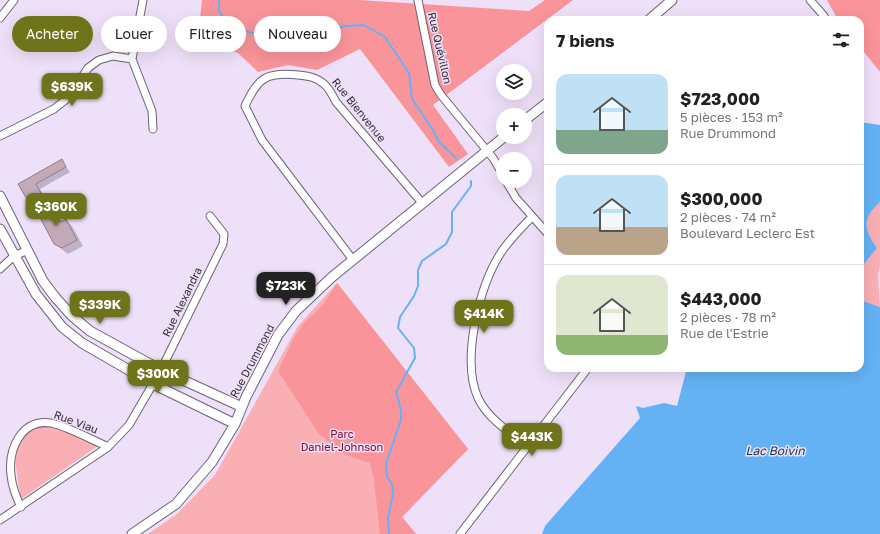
<!DOCTYPE html>
<html lang="fr">
<meta charset="utf-8">
<style>
:root{--surface:#fff;--page:#f6f6f6;--text:#202124;--muted:#757577;--line:#e0e0e0;--accent:#6f741b}
body{margin:0;font-family:"Golos Text",sans-serif;background:var(--page);color:var(--text);height:100vh;display:flex;flex-direction:column;font-size:15px;white-space:nowrap}
*{box-sizing:border-box;margin:0}
p{font-size:13px;color:var(--muted)}
.icon{flex:none;width:22px;height:22px;fill:none;stroke:currentColor;stroke-width:2;stroke-linecap:round;stroke-linejoin:round}
.map{position:relative;flex:1;overflow:hidden}
.sheet{position:absolute;left:544px;top:16px;width:320px;height:356px;display:flex;flex-direction:column;background:var(--surface);border-radius:12px;box-shadow:0 4px 16px #0002}
.sheet>*{flex:none}
.banner{position:absolute;left:12px;top:16px;width:380px;height:36px;display:flex;gap:8px}
.controls{position:absolute;left:496px;top:64px;display:grid;gap:8px}
.controls a{display:grid;place-items:center;width:36px;height:36px;border-radius:50%;background:var(--surface);box-shadow:0 4px 16px #0002;font-size:20px}
.price{position:absolute;translate:-50% -34px;padding:0 9px;border-radius:8px;background:var(--accent);color:#fff;font-size:13px;line-height:26px;filter:drop-shadow(0 1px 2px #0008)}
.price::after{content:'';position:absolute;left:50%;top:24px;width:12px;height:9px;margin-left:-6px;background:inherit;clip-path:polygon(0 0,100% 0,50% 100%)}
.price.active{background:#222;color:#fff}
ul{padding:0;list-style:none}
li{display:flex;align-items:center;gap:12px;height:100px;padding:0 12px}
li+li{border-top:1px solid var(--line)}
li span{display:grid;place-items:center;flex:none;width:112px;height:80px;border-radius:12px;color:#555}
li>.icon{margin-inline-start:auto}
span .icon{width:48px;height:48px;fill:#fffc;stroke-width:1}
li b{font-size:17px}
h2{display:flex;justify-content:space-between;align-items:center;height:48px;padding:0 12px;font-size:17px}
.chip{padding:0 14px;border-radius:18px;background:var(--surface);box-shadow:0 4px 16px #0002;font-size:14px;line-height:36px}
.chip.active{background:var(--accent);color:#fff}
.map>svg:first-child{display:block}
.green{fill:#f9afb3}
.forest{fill:#fa949b}
.water{fill:#64b2f4}
.shadow{fill:#0003}
.lines{fill:none;stroke-linecap:round;stroke-linejoin:round}
.stream{stroke:#64b2f4;stroke-width:2}
.building{fill:#c4aab9;stroke:#947c89}
.street-casing{stroke:#6e6276;stroke-width:9}
.secondary-casing{stroke:#6e6276;stroke-width:11}
.street{stroke:#fff;stroke-width:7}
.secondary{stroke:#fff;stroke-width:9}
.labels{text-anchor:middle;stroke-width:3;stroke-linejoin:round;paint-order:stroke}
.street-label{font-size:11px;fill:#332e37;stroke:#eee0f8}
.park-label{font-size:11px;fill:#86072a;stroke:#eee0f8}
.water-label{font-size:12px;font-style:italic;fill:#13344f;stroke:#eee0f8}
</style>
<div class="map">
<svg width="880" height="534" viewBox="0 0 880 534">
<rect width="100%" height="100%" fill="#eee0f8"/>
<path class="green" d="M880,202V267L878,275L880,307L860,301V269L877,248C863,228 862,219 880,202Z
M337,283L468,449L402,517L416,534H148L177,514L215,475L298,326Z
M35,419C59,418 81,432 102,443L21,499C17,472 6,436 35,419Z"/>
<path class="forest" d="M202,0H359L529,11L545,0H573L433,105L468,154L449,167L360,49L317,70L288,65L258,72L238,53L198,37Z
M827,0H880V72L860,47V20H838Z
M337,283L468,449L402,517L416,534H380L374,479L370,463L346,455L319,434L278,371L294,338L304,323L323,305Z"/>
<path class="water" d="M860,122L880,125V202C862,219 863,228 877,248L860,269Z
M860,300L880,307V534H542L545,526L640,418L636,406L643,408L664,403L677,406L687,368H860Z"/>
<path class="shadow" d="M62,161L70,172L40,189L45,198L33,205L20,184Z
M50,204L56,210L62,222L66,220L72,226L83,246L68,254L55,244Z"/>
<g class="lines">
<path class="stream" d="M219,0V11L227,23L251,33L274,31L314,32L345,26L364,25L385,37L409,73L412,99L433,130L439,142L457,159
M389,534L388,519L393,493L392,484L387,477L386,464L401,420V410L396,392L415,358L414,348L398,328L400,317L414,296L418,286V270L422,261L446,244L452,232V212L471,186V181"/>
</g>
<path class="building" d="M62,159L66,167L36,184L41,193L28,201L18,184Z
M50,203L60,222L66,219L77,240L62,248L54,244L36,210Z"/>
<g class="lines">
<defs>
<path id="street" d="M143,0L132,59L152,111L153,129
M418,0L435,85L441,95L493,158L503,175
M810,0L824,16L825,20
M0,18L14,0
M0,136L54,109L69,97L88,68L99,60L113,56L132,59
M506,181L516,198L548,234
M353,260L262,140L245,106C258,77 267,72 298,75C308,76 316,77 324,84C329,88 333,96 336,102L423,204
M0,269L14,256L28,250
M529,446C510,433 488,419 478,398C461,360 479,288 500,254C509,240 520,229 532,217
M21,507C16,497 12,486 11,475C8,449 21,419 51,423C64,425 95,441 108,447
M0,520L108,447L129,425L161,370L223,244L224,234L210,216
M460,534L588,368"/>
<path id="secondary" d="M649,20L672,0
M525,120L548,102
M0,196L43,281L55,297L72,316L90,331L161,370L242,407
M0,229L36,294L62,327L82,343L153,384L235,424
M132,534L176,504L212,462L235,424L246,397L278,335L296,311L332,277L504,137"/>
</defs>
<use href="#street" class="street-casing"/>
<use href="#secondary" class="secondary-casing"/>
<use href="#street" class="street"/>
<use href="#secondary" class="secondary"/>
</g>
<g class="labels">
<g class="street-label">
<text transform="translate(440 48) rotate(77)" y="4">Rue Quévillon</text>
<text transform="translate(359 110) rotate(51)" y="4">Rue Bienvenue</text>
<text transform="translate(182 302) rotate(-64)" y="4">Rue Alexandra</text>
<text transform="translate(252 361) rotate(-62)" y="4">Rue Drummond</text>
<text transform="translate(76 422) rotate(20)" y="4">Rue Viau</text>
</g>
<g class="park-label">
<text x="342" y="438">Parc<tspan x="342" dy="13">Daniel-Johnson</tspan></text>
</g>
<g class="water-label">
<text x="775" y="455">Lac Boivin</text>
</g>
</g>
</svg>
<div class="controls">
<a><svg class="icon" aria-label="layers" viewBox="0 0 24 24"><path d="M12 4l9 5-9 5-9-5zM3 14l9 5 9-5"/></svg></a>
<a>+</a>
<a>−</a>
</div>
<b class="price" style="left:72px;top:107px">$639K</b>
<b class="price" style="left:56px;top:227px">$360K</b>
<b class="price active" style="left:286px;top:306px">$723K</b>
<b class="price" style="left:100px;top:325px">$339K</b>
<b class="price" style="left:484px;top:334px">$414K</b>
<b class="price" style="left:158px;top:394px">$300K</b>
<b class="price" style="left:532px;top:457px">$443K</b>
<div class="banner">
<a class="chip active">Acheter</a>
<a class="chip">Louer</a>
<a class="chip">Filtres</a>
<a class="chip">Nouveau</a>
</div>
<section class="sheet">
<h2>7 biens<svg class="icon" aria-label="filters" viewBox="0 0 24 24"><path d="M4 7h16M4 17h16"/><circle cx="9" cy="7" r="2"/><circle cx="15" cy="17" r="2"/></svg></h2>
<ul>
<li><span style="background:linear-gradient(#bfe0f5 70%,#7fa58c 0)"><svg class="icon" aria-label="home" viewBox="0 0 24 24"><path d="M3 11l9-7 9 7M6 9v11h12V9"/></svg></span><div><b>$723,000</b><p>5 pièces · 153 m²</p><p>Rue Drummond</p></div></li>
<li><span style="background:linear-gradient(#bfe0f5 65%,#b9a48a 0)"><svg class="icon" aria-label="home" viewBox="0 0 24 24"><path d="M3 11l9-7 9 7M6 9v11h12V9"/></svg></span><div><b>$300,000</b><p>2 pièces · 74 m²</p><p>Boulevard Leclerc Est</p></div></li>
<li><span style="background:linear-gradient(#dfe7d0 75%,#8fb573 0)"><svg class="icon" aria-label="home" viewBox="0 0 24 24"><path d="M3 11l9-7 9 7M6 9v11h12V9"/></svg></span><div><b>$443,000</b><p>2 pièces · 78 m²</p><p>Rue de l'Estrie</p></div></li>
</ul>
</section>
</div>
